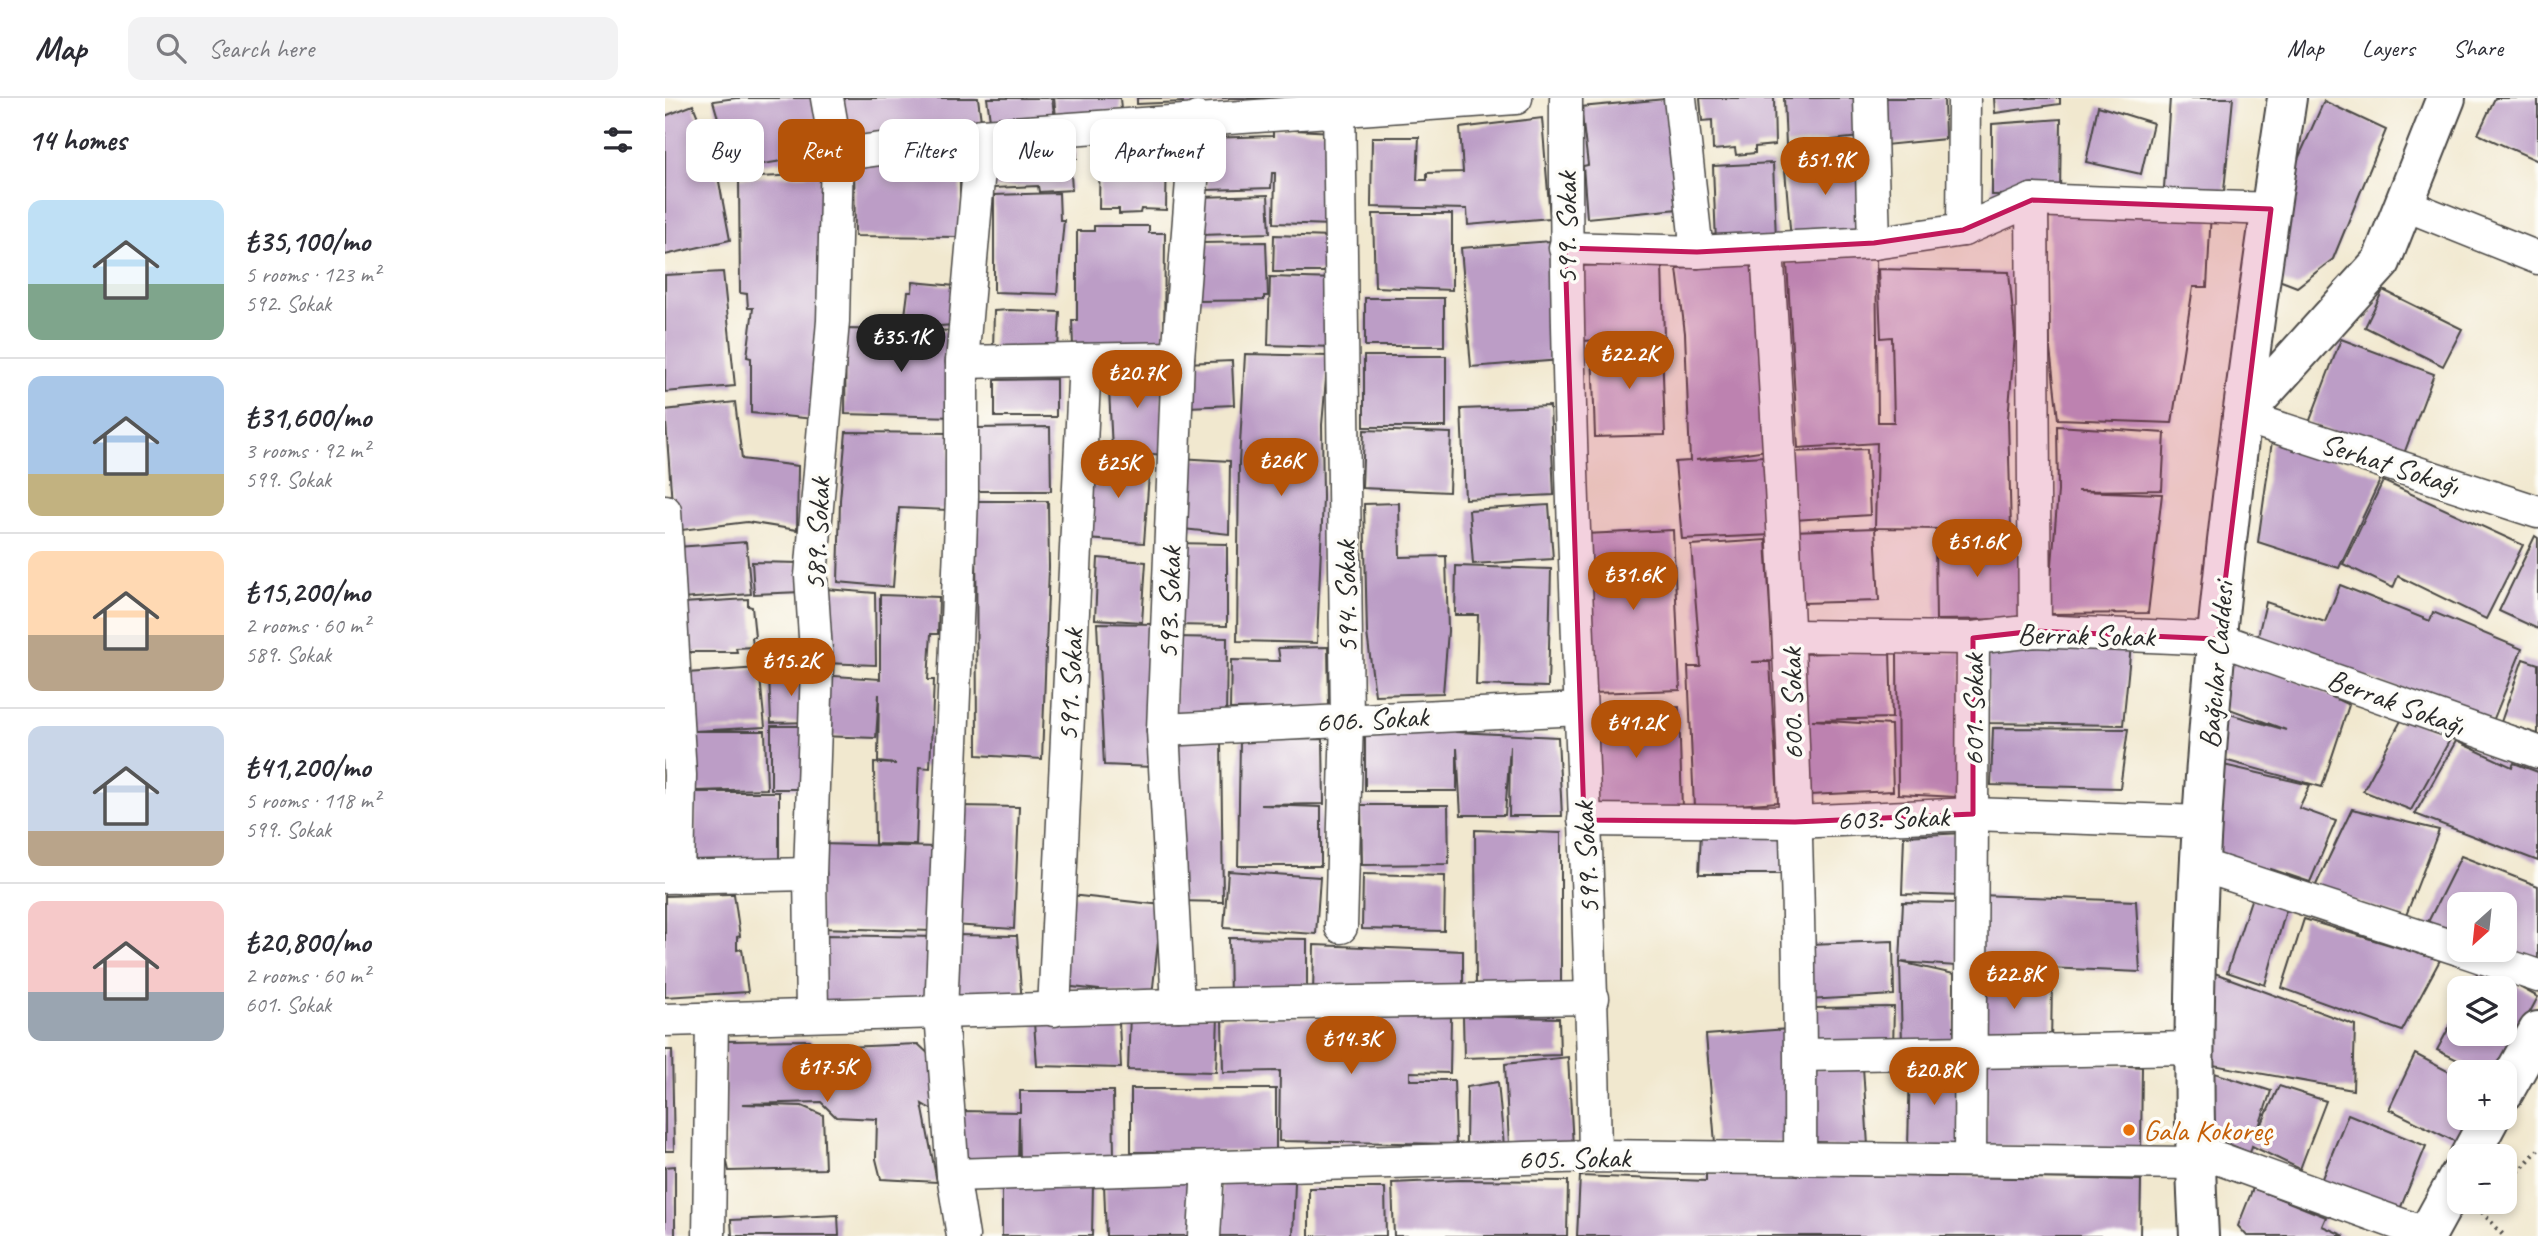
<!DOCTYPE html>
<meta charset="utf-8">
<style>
body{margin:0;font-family:Caveat,sans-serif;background:#f2f2f3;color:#2b2b33;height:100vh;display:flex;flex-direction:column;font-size:26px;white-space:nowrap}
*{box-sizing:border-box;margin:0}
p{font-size:23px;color:#7c7c81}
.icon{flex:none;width:38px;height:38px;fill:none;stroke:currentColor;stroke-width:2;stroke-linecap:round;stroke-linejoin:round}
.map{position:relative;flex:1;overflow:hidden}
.drawer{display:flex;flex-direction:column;background:#fff;width:665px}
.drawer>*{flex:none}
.hud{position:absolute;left:21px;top:21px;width:665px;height:63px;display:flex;gap:14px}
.needle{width:46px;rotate:207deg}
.fabs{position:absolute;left:1782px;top:794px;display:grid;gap:14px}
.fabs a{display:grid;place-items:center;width:70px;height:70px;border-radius:14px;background:#fff;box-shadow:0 4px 10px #0003;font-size:35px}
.price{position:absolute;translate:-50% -60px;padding:0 16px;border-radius:24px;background:#b45309;color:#fff;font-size:23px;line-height:46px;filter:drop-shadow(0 2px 4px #0008)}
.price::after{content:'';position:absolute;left:50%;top:42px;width:21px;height:16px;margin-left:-10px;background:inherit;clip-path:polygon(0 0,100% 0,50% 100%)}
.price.current{background:#222;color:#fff}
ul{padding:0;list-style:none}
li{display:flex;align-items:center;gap:21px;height:175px;padding:0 28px}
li+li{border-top:2px solid #e1e1e2}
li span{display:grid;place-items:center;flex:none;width:196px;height:140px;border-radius:14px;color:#555}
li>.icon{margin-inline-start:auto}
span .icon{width:84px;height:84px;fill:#fffc;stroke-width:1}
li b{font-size:30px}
h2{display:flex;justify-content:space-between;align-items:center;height:84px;padding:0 28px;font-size:30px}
.tag{padding:0 24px;border-radius:14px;background:#fff;box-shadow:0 4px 10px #0003;font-size:24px;line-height:63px}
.tag.current{background:#b45309;color:#fff}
header{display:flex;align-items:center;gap:42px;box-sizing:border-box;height:98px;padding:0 35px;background:#fff;border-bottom:2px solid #e1e1e2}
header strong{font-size:33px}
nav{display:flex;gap:38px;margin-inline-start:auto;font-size:24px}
.search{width:490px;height:63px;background:#f2f2f3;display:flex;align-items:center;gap:18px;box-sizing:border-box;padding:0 24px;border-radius:14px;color:#7c7c81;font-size:26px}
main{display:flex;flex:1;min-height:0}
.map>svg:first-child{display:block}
</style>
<header>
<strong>Map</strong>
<div class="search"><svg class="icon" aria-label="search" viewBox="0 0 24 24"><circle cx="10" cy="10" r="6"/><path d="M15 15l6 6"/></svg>Search here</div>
<nav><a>Map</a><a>Layers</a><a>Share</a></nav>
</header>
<main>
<section class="drawer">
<h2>14 homes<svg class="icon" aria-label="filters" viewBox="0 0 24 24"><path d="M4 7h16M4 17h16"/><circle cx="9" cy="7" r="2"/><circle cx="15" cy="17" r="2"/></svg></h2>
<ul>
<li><span style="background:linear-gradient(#bfe0f5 60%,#7fa58c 0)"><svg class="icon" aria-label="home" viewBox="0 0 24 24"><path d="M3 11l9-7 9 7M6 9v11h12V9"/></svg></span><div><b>₺35,100/mo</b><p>5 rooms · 123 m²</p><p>592. Sokak</p></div></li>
<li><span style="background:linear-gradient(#a9c7e8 70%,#c2b280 0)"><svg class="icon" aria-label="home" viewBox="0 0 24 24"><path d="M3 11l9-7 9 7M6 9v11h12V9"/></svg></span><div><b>₺31,600/mo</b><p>3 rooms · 92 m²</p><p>599. Sokak</p></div></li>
<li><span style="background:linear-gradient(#ffd9b3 60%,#b9a48a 0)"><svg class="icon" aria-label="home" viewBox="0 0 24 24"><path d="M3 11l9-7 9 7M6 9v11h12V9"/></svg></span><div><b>₺15,200/mo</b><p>2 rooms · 60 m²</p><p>589. Sokak</p></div></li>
<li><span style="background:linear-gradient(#c9d6e8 75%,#b9a48a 0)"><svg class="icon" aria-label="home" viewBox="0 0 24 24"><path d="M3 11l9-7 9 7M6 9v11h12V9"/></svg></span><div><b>₺41,200/mo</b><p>5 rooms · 118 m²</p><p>599. Sokak</p></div></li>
<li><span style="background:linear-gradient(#f6c9c9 65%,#9aa5b1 0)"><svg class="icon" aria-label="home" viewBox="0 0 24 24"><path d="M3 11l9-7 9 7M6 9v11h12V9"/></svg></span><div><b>₺20,800/mo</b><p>2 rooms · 60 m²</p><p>601. Sokak</p></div></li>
</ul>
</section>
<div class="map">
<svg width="1873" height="1138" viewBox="0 0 1873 1138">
<rect width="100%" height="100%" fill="#fdfcf7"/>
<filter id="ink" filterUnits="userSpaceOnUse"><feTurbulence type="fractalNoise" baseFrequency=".0143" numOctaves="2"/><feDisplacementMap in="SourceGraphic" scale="14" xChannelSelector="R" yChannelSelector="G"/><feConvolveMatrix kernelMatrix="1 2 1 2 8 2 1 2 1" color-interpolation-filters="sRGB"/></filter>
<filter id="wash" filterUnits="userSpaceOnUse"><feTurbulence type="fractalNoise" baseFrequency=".00686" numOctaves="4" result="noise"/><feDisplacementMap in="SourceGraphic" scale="28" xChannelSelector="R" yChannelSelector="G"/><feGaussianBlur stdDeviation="1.57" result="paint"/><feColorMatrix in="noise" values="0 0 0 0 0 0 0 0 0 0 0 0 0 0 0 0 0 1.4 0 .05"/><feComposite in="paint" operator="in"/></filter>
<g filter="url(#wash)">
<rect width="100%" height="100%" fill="#f1e8cf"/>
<g id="blocks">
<g fill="#bc9dc6">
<polygon points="71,0 149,0 160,56 68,71 48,3"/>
<polygon points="174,0 313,0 317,30 182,46"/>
<polygon points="322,0 387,0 390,23 326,29"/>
<polygon points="389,0 455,0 456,12 391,19"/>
<polygon points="472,0 611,0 611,2 518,9 518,4 472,6"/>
<polygon points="1035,0 1109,0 1110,47 1090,49 1090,55 1071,57 1070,50 1048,52 1047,22 1037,23"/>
<polygon points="1119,0 1192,0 1195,39 1121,47"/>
<polygon points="1217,0 1279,0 1280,41 1220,47"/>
<polygon points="1329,0 1395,0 1395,6 1330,15"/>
<polygon points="1505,0 1568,0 1558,103 1498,105"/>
<polygon points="1830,0 1873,0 1873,63 1813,36"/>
<polygon points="1000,1 1013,111 922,120 918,68 923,67 916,9"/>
<polygon points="1659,3 1721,32 1668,161 1632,189 1606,179 1617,97"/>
<polygon points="28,7 39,34 35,36 42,53 47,51 52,65 48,67 52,73 65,142 0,157 0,18"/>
<polygon points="1433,8 1488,25 1476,76 1421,64"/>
<polygon points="877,20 885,120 803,127 802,111 706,109 707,39 754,39 752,82 762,82 762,75 798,74 795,30"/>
<polygon points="1396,21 1395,96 1327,97 1327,26"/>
<polygon points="608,31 670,34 667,127 609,125 610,75 607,75 606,90 542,92 542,40 608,38"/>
<polygon points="409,37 412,60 405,60 407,92 374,94 373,88 329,90 325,48"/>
<polygon points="457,41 478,42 477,46 502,46 501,112 476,111 475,115 454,116 454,111 434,111 435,46 457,46"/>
<polygon points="1193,55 1200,139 1126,142 1119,60"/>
<polygon points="244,57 295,57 295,139 190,138 189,61"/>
<polygon points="1108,65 1111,141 1051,145 1048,68"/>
<polygon points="156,76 160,119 149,321 86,315 86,260 82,259 88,210 83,210 82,196 75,195 74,80"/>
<polygon points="394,95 395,122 399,122 392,196 329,194 329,97"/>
<polygon points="603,97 605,135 534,137 534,99"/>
<polygon points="1383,112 1546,113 1542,189 1528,189 1507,325 1393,321 1385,251"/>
<polygon points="708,116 787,116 787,192 710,189"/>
<polygon points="429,128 484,128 484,135 500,135 499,250 408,248 407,222 412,222 412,133 429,133"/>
<polygon points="609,137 666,139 667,174 608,174"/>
<polygon points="886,143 896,262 806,269 796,150"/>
<polygon points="601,144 603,198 599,198 599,202 533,203 535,145"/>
<polygon points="1211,154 1213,324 1229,324 1227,239 1216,240 1213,171 1344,174 1350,237 1343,321 1346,432 1210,430 1212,345 1133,350 1122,165"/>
<polygon points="997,165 999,240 914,243 912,168"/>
<polygon points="1093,165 1102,352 1031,362 1099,358 1107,437 1017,441 1010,364 1025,363 1020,235 1012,171"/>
<polygon points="58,174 70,288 0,294 0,177"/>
<polygon points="605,179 671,181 669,249 603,247"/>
<polygon points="248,184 290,188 287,227 263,229 239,225 243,194 247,194"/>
<polygon points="1718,192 1797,231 1778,268 1700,229"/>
<rect x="700" y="200" width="79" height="48"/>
<polygon points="345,212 395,214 393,251 328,251 329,213"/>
<polygon points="181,231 226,232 226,237 259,239 259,232 292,233 290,319 180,316"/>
<polygon points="1676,241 1769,276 1737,361 1644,325"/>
<polygon points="997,247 1000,337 930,339 927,249"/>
<polygon points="580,256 663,258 657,327 658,400 652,545 572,543 574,365"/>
<rect x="699" y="258" width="82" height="71"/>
<polygon points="567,263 569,307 522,309 520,265"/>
<polygon points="443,271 497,271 498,357 447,352"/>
<polygon points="391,281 391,319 330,319 330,282"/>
<polygon points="70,304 77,361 133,368 132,432 82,424 9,433 0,312"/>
<polygon points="885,308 889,397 800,401 796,311"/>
<polygon points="1392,328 1500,335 1497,392 1412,393 1497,396 1483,515 1383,516 1393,393"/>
<polygon points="385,329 386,393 313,393 312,330"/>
<polygon points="699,332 786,335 784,394 697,390"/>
<polygon points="181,334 286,335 284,412 234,410 228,489 173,484 175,402"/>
<polygon points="1607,343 1717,378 1674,470 1593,444"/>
<polygon points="1202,351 1205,417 1129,422 1124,354"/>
<polygon points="427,359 485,363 479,445 421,441"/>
<polygon points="514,360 565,363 564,436 509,430"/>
<polygon points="1718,383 1858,447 1821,521 1733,478 1728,490 1678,466"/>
<polygon points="311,403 383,403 384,469 377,661 312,657"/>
<polygon points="734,405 735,459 781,458 783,533 778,595 710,597 702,535 699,406"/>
<polygon points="884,407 888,461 808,466 804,412"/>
<polygon points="1210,430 1214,503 1135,505 1127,433"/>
<polygon points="1008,432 1015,592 927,595 920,436"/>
<polygon points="1870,438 1873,440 1873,531 1834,513"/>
<polygon points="1270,439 1353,441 1356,521 1271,522"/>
<polygon points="1101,442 1108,563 1086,564 1105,564 1113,704 1029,710 1023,569 1036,569 1026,447"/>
<polygon points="81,444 86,496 16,501 12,449"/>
<polygon points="508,445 562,446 562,528 509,527"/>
<polygon points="433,460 481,464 477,524 430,521"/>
<polygon points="87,464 135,465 136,494 89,496"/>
<polygon points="791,468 886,471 883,589 811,587 813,517 790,517"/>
<polygon points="1675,487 1765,523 1768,514 1857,551 1828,623 1592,542 1601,504 1660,524"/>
<polygon points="161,491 210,495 211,567 159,565"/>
<polygon points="215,497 274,499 273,536 266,536 263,582 269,582 265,670 254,669 251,747 210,746 209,665 231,666 213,664 214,596 211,640 155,638 154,577 215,581"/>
<polygon points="83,501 83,508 87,509 90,539 87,539 88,549 71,550 72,554 23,554 18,505"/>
<polygon points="432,525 488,526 487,669 439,667"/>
<polygon points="511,539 562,540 561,624 510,623"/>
<polygon points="1466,547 1458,627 1323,625 1322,549"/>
<polygon points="663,549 664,609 565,611 566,562 615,563 613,550"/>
<polygon points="1569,552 1684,607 1657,689 1552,660 1554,613 1621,632 1554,607"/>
<polygon points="1225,553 1227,620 1147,622 1226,627 1228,693 1144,697 1136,556"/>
<polygon points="1232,555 1296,555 1292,699 1233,696"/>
<polygon points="1858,561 1873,566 1873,636 1836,624"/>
<polygon points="94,570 100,629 29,633 100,633 102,691 29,693 22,575"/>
<polygon points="146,576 147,624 106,625 104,577"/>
<polygon points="1014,609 1017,712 932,717 922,613"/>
<polygon points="1738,619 1787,638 1746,712 1698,693"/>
<rect x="106" y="628" width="38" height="63"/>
<polygon points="700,630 791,630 791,634 893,639 897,718 844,718 845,648 840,717 796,717 792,650 792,693 700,693"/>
<polygon points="1328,630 1463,631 1455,690 1326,687"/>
<polygon points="508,640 556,640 558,804 512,803"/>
<polygon points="658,641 659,706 596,707 656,709 656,768 573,768 575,642"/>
<polygon points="1791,643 1847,669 1849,665 1873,674 1873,763 1750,716"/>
<polygon points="1550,665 1645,687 1634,710 1671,723 1645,784 1606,771 1603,778 1542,759"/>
<rect x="30" y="694" width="84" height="77"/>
<polygon points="696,707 783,707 784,766 697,767"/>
<polygon points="295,708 354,709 349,831 288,827"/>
<polygon points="1687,711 1774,732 1740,820 1650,789"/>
<polygon points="1123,730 1123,776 1034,776 1036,735"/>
<polygon points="810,732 896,735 896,892 811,892"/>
<polygon points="1299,735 1297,798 1237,796 1239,738"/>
<polygon points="155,746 271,749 269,833 152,830"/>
<polygon points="1796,758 1873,788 1873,859 1869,866 1839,852 1839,807 1794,807 1794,840 1761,828"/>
<polygon points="563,773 655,779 651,836 559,830"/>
<polygon points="698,776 780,778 779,833 697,831"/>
<polygon points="64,796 69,796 75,838 72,839 72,852 77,851 83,894 0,899 0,798"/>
<polygon points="405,797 497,807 487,898 399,888"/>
<polygon points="1315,797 1471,803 1475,874 1312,867"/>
<polygon points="1587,799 1621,812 1600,887 1562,874"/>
<polygon points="1238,804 1296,805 1291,868 1235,864 1289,876 1289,943 1237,946 1235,864"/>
<polygon points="1639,821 1775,862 1737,933 1617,890"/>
<polygon points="159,837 273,839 272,905 158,904"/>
<polygon points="289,837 352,838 357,906 288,902"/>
<polygon points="564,840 642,841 642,902 565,902"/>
<polygon points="1228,843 1229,897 1142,902 1143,846"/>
<polygon points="649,847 798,853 798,903 648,898"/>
<polygon points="1816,868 1873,899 1832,975 1819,975 1772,952 1794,911 1794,936 1839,936 1839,891 1804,891"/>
<polygon points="1536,870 1690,927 1688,992 1531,964"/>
<polygon points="1311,875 1387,878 1386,952 1311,946"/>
<polygon points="1229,909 1228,950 1145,952 1142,910"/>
<polygon points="465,915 553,918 551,974 463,972"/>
<polygon points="798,918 894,920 895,957 799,960"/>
<polygon points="786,919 785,975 745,974 745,982 789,982 791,1046 614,1043 615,973 558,974 557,920"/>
<polygon points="369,924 454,924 456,970 372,968"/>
<polygon points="1124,931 1124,1044 1050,1045 1041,937"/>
<polygon points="144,942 154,950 253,946 269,961 273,1015 257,1006 272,1084 216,1081 211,1061 212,1021 171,1019 156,1004 77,1006 137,1008 158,1017 160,1071 64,1073 61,1060 60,943"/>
<polygon points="0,952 7,952 9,1053 0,1053"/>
<polygon points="1750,956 1794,979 1794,1020 1810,1020 1797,1047 1724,1011"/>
<polygon points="1321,957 1477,969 1476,1053 1321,1047"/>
<polygon points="903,959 908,1049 844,1047 840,966"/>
<polygon points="1245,966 1292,966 1295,1051 1243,1050"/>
<polygon points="1198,969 1203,1048 1145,1050 1146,971"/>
<polygon points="1543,973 1606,993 1589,1043 1614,988 1661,1003 1635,1071 1587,1048 1585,1055 1529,1031"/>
<polygon points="833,984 839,1048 801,1047 802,989"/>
<polygon points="466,991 611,991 611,1053 466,1054"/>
<polygon points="355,993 448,993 449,1062 355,1061 354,1019 353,1064 295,1062 296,1013 355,1014"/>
<polygon points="1683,1016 1761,1048 1731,1121 1653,1090"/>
<polygon points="10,1068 10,1138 0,1138 0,1069"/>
<polygon points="1041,1075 1476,1082 1475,1138 912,1138 915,1078 1041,1083"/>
<polygon points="532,1081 535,1138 441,1138 439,1086"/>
<polygon points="556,1081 630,1084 628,1138 555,1138"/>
<polygon points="795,1082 903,1083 902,1138 729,1138 727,1085"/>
<polygon points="337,1085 428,1086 427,1138 337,1138"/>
<polygon points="644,1090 720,1090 721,1138 644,1138"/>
<polygon points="1588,1090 1661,1119 1657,1128 1680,1138 1582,1138 1573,1128"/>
<polygon points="173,1117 174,1138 67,1138 66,1122"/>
</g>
</g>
</g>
<g filter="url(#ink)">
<use href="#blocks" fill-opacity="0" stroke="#494744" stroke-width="2"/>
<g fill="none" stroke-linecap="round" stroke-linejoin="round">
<defs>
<g id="street">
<polyline points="674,0 682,622 676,829"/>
<path d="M901 0C899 353 924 705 930 1058"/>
<polyline points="1015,0 1032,154"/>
<polyline points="1205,0 1209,145"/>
<polyline points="172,57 317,37 851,0"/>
<polyline points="1367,102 1370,533"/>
<polyline points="1741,107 1873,160"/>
<polyline points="1298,132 1299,0"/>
<polyline points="900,150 1032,154 1209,145 1298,132 1367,102 1606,111"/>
<path d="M1102 151C1121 454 1137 757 1135 1061"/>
<polyline points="297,264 513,260"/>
<polyline points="1577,318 1873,414"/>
<polyline points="0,413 15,677 13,779"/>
<polyline points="1126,538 1308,540 1370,533 1553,541 1873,654"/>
<polyline points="498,632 915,611"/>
<polyline points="919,722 1130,724 1308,716 1537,724"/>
<polyline points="1535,767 1794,851"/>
<polyline points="0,779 145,776"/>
<polyline points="1796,852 1873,878"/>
<polyline points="513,907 498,632 513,260 532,20"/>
<polyline points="389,912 420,262"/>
<polyline points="147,916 145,776 152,569 146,478 168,223 172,57 162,0"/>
<polyline points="0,922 513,907 928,900"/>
<polyline points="1136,957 1528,950"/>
<polyline points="1530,1052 1762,1136"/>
<polyline points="1305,1061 1308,540"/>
<polyline points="288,1077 930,1058 1530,1065"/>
<polyline points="44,1138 47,920"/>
<polyline points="298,1138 288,1077 276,915 297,399 297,264 317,37"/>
<polyline points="539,1138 543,1070"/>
</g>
<g id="secondary">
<polyline points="1577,318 1716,164 1781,0"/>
<polyline points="1839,994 1873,933"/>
<polyline points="1804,1059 1825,1020"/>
<path d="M1534 1138C1513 758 1566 376 1622 0"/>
<polyline points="1761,1138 1794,1078"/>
</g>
</defs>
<use href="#street" stroke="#494744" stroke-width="35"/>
<use href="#secondary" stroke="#494744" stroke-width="42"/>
<g stroke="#494744" stroke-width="4.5" stroke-dasharray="2 5" stroke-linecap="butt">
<polyline points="1839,1089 1873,1052"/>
<polyline points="1817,1114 1839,1138"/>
</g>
<use href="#street" stroke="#fff" stroke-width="32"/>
<use href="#secondary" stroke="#fff" stroke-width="38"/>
</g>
</g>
<path fill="#c2185b" fill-opacity="0.2" stroke="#c2185b" stroke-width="5" stroke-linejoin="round" d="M1367 102 1606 111 1553 541 1370 533 1308 540V716L1130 724 919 722 900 150 1032 154 1209 145 1298 132Z"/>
<circle fill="#e8710a" stroke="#fdfcf7" stroke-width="2.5" cx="1464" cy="1032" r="7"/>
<g text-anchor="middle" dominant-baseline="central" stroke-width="7" stroke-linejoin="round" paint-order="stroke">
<g font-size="30" fill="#2b2b2b" stroke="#fdfcf7">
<text transform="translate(901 130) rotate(-90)">599. Sokak</text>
<text transform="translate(1725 366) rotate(18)">Serhat Sokağı</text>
<text transform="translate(152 436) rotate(-87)">589. Sokak</text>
<text transform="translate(681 499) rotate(-91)">594. Sokak</text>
<text transform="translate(504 505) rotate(-88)">593. Sokak</text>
<text transform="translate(1421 537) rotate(1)">Berrak Sokak</text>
<text transform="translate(1551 567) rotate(-85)">Bağcılar Caddesi</text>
<text transform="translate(405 587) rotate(-87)">591. Sokak</text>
<text transform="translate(1731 604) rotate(20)">Berrak Sokağı</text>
<text transform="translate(1127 606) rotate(-91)">600. Sokak</text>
<text transform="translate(1308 612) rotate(-90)">601. Sokak</text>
<text transform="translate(707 621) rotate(-3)">606. Sokak</text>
<text transform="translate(1228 720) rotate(-2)">603. Sokak</text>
<text transform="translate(921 760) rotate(-93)">599. Sokak</text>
<text transform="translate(909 1060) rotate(-1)">605. Sokak</text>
</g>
<g font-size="30" fill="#c56008" stroke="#fdfcf7" text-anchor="start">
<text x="1478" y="1032">Gala Kokoreç</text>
</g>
</g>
</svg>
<div class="fabs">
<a><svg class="needle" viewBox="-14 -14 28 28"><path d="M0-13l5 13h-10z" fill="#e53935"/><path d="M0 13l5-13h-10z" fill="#7c7c81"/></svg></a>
<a><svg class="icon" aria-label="layers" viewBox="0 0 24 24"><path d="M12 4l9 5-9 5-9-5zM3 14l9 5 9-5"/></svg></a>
<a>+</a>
<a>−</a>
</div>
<b class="price" style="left:1160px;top:99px">₺51.9K</b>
<b class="price current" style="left:236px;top:276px">₺35.1K</b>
<b class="price" style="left:964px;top:293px">₺22.2K</b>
<b class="price" style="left:472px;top:312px">₺20.7K</b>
<b class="price" style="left:616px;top:400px">₺26K</b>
<b class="price" style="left:453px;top:402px">₺25K</b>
<b class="price" style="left:1312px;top:481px">₺51.6K</b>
<b class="price" style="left:968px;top:514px">₺31.6K</b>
<b class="price" style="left:126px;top:600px">₺15.2K</b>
<b class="price" style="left:971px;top:662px">₺41.2K</b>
<b class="price" style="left:1349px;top:913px">₺22.8K</b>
<b class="price" style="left:686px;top:978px">₺14.3K</b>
<b class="price" style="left:162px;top:1006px">₺17.5K</b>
<b class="price" style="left:1269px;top:1009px">₺20.8K</b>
<div class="hud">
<a class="tag">Buy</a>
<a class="tag current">Rent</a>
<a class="tag">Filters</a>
<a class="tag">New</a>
<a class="tag">Apartment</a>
</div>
</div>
</main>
